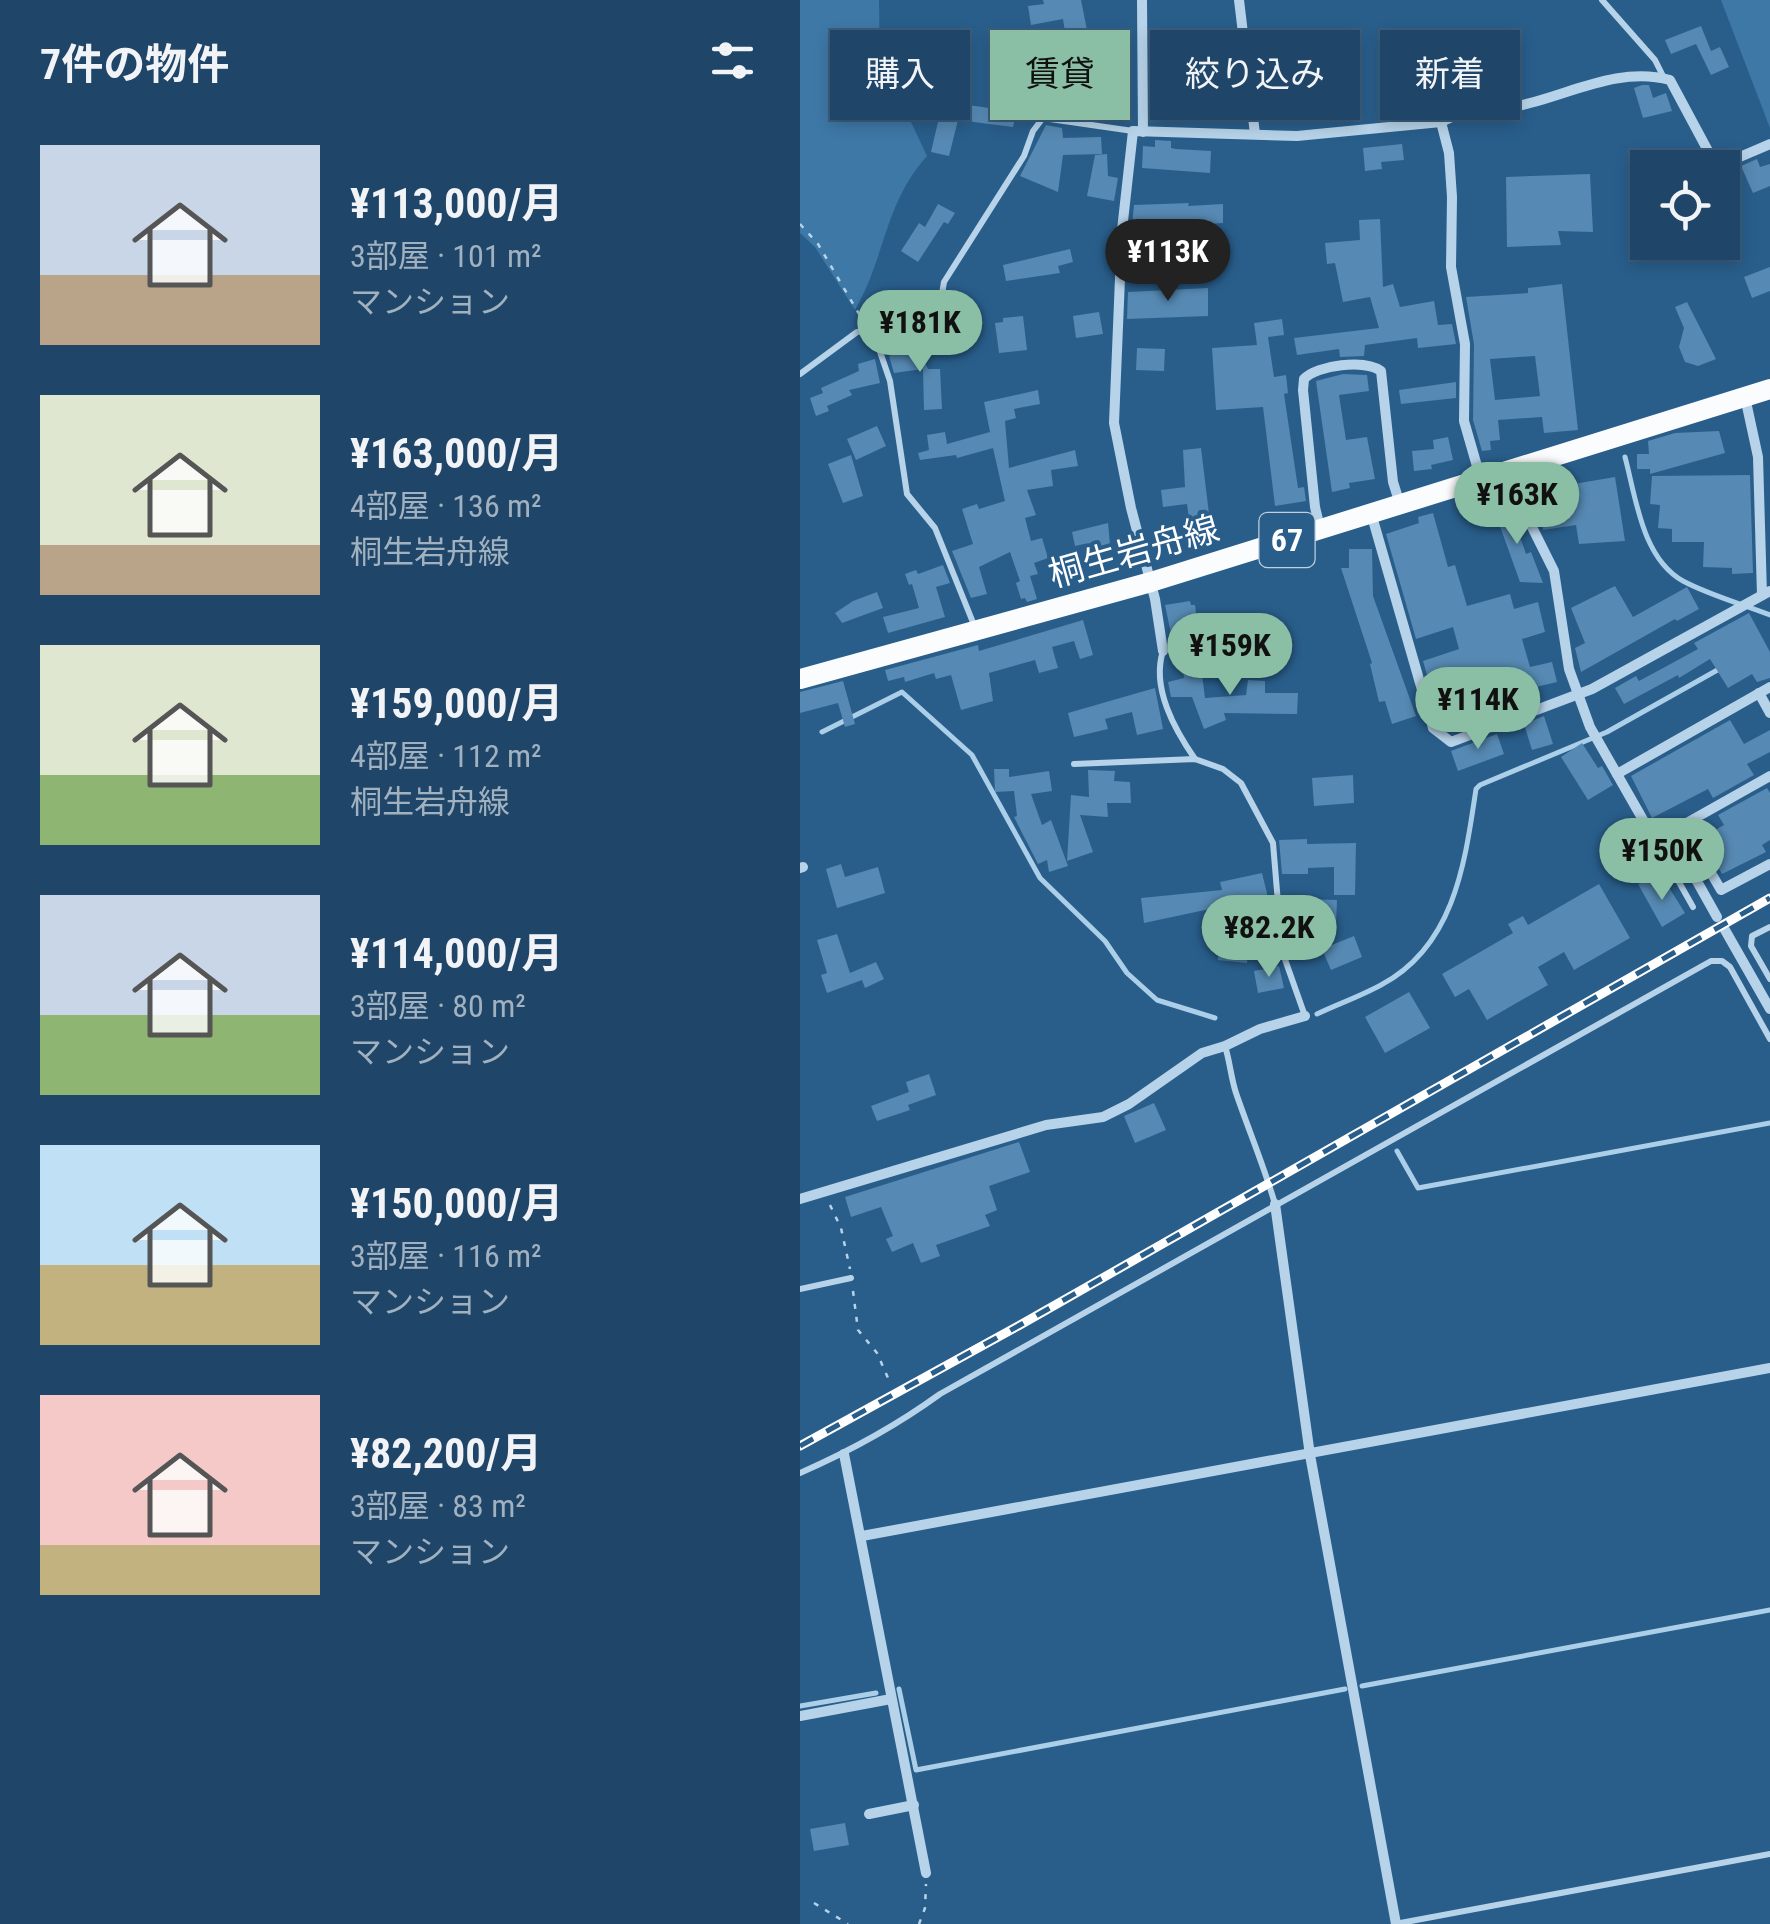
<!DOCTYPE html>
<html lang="ja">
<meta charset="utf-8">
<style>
body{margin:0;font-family:"Roboto Condensed","Noto Sans JP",sans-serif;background:#274d6e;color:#f1f3f6;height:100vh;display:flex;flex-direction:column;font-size:38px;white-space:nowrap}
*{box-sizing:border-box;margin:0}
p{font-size:32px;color:#a1b1c0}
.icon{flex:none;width:55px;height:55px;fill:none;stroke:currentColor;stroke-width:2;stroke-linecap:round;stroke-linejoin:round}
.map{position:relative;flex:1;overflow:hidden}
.panel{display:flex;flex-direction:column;background:#1f4668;width:800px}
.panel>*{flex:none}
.top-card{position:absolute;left:30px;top:30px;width:790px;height:90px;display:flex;gap:20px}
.fabs{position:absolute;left:830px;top:150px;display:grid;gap:20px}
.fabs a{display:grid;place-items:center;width:110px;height:110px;border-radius:0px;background:#1f4668;box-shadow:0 5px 15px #0003,0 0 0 2px #3c5e7c;font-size:50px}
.price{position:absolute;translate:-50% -85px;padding:0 22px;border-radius:35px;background:#8abfa5;color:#111;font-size:32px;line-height:65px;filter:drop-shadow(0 2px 5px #0008)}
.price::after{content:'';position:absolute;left:50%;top:60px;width:30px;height:22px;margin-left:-15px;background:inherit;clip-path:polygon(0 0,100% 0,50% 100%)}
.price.active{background:#222;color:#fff}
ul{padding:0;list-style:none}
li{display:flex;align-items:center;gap:30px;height:250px;padding:0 40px}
li span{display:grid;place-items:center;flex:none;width:280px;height:200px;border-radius:0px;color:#555}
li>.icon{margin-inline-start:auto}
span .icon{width:120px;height:120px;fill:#fffc;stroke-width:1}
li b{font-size:42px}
h2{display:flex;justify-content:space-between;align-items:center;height:120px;padding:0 40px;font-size:42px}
.tag{padding:0 35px;border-radius:0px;background:#1f4668;box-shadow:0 5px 15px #0003,0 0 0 2px #3c5e7c;font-size:35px;line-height:90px}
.tag.active{background:#8abfa5;color:#111}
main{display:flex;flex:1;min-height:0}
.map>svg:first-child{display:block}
</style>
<main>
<section class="panel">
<h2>7件の物件<svg class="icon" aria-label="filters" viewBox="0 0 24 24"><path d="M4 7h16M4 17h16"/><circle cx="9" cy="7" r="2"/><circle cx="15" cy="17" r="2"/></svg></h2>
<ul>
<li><span style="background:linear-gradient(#c9d6e8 65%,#b9a48a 0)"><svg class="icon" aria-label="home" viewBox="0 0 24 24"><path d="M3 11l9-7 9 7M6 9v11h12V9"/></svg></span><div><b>¥113,000/月</b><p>3部屋 · 101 m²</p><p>マンション</p></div></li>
<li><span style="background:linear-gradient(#dfe7d0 75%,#b9a48a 0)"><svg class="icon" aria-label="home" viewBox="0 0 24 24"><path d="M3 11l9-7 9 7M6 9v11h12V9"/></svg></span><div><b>¥163,000/月</b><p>4部屋 · 136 m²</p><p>桐生岩舟線</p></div></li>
<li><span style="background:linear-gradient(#dfe7d0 65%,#8fb573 0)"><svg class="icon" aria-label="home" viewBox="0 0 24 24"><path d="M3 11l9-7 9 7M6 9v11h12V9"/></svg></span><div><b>¥159,000/月</b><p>4部屋 · 112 m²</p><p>桐生岩舟線</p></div></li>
<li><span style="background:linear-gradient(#c9d6e8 60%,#8fb573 0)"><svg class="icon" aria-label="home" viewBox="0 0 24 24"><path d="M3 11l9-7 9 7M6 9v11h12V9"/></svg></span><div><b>¥114,000/月</b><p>3部屋 · 80 m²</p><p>マンション</p></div></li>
<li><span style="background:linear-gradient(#bfe0f5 60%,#c2b280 0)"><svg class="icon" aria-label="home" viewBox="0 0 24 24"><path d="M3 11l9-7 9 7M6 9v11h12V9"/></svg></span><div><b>¥150,000/月</b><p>3部屋 · 116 m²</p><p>マンション</p></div></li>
<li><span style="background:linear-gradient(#f6c9c9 75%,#c2b280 0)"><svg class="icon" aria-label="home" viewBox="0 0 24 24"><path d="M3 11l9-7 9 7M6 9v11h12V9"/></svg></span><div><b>¥82,200/月</b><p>3部屋 · 83 m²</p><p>マンション</p></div></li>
</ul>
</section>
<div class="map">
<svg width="970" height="1924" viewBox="0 0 970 1924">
<rect width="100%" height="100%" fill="#295e8b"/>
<g fill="#3e78a7">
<path d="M0 0H79L80 71 70 116 111 122 127 156C84 204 86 256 55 310L15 247 0 233Z"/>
<polygon points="921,0 970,0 970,128"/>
</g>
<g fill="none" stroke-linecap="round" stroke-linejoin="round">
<g stroke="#accfe9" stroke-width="5">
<path d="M825 457C836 498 842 558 883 581 909 595 942 604 970 615"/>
<polyline points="22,732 102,692 172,755 240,878 305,941 327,973 357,1000 415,1018"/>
<path d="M517 1014C538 1004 561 996 581 985 655 946 665 862 676 789L680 785 807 732 921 668"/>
<polyline points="597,1151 618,1188 970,1123"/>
<polyline points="562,1686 970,1610"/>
<polyline points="99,1689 116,1770 545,1689"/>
<polyline points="0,1706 76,1693"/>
</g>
</g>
<g fill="#5689b3" fill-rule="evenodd">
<polygon points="243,0 281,0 293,60 282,62 281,57 235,64 233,50 267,45 263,19 231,25 228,6 244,4"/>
<polygon points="901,26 911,51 920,47 929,67 911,75 896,44 871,54 865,40"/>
<polygon points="842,85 849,85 853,98 866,93 872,111 843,118 834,88"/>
<polygon points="491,86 491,105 461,106 458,87"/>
<polygon points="128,99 216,112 213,127 158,120 149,156 131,152 138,122 126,121"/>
<polygon points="246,125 262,128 263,138 301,137 302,154 263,155 258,192 220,176"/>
<polygon points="355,140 371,141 371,148 376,149 411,151 410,173 342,168 343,146 355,147"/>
<polygon points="602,144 604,160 581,162 582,169 565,171 563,148"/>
<polygon points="307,154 308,176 318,178 314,201 287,196 295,155"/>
<polygon points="957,159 960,167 970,164 970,186 953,193 941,166"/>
<polygon points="790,174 793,232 758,231 761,245 707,247 706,177"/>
<polygon points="389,203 388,206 423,204 423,223 363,227 364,234 331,235 334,205"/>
<polygon points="138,204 155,213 148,224 144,222 118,262 101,251 119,223 125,227"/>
<polygon points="580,219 583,287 593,284 600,307 634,301 638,325 652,324 656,344 618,348 617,338 565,345 564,356 540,357 539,349 497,355 494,338 579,328 570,297 543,302 535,263 527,264 525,243 560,240 559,220"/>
<polygon points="270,249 273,262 258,266 260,273 206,281 203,265"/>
<polygon points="970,267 970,291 952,298 944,277"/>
<path d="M762 284 778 430 744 433 742 417 698 420 700 440 690 441 691 450 682 451 673 420 674 344 666 297 728 293V288ZM735 356 740 396 695 400 690 359Z"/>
<polygon points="408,288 408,316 327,319 328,292"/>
<polygon points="887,302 916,359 898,366 885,362 879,347 884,328 875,307"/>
<polygon points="299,312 303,334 276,338 273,316"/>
<polygon points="223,316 227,350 199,353 195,323 203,322 203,318"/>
<polygon points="482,319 484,335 468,337 474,377 486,375 488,393 484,394 498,488 504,487 506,501 475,506 463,407 416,410 412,348 457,345 454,323"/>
<polygon points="118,347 128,369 140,369 142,409 124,410 123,369 94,373 89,356 95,354 94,350"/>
<polygon points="337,348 365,349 364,371 336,370"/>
<polygon points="75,359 80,383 49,390 52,395 27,406 29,411 16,416 10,398 23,393 21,388 59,371 58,364"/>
<polygon points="543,374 567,375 569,391 539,395 546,440 567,437 575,479 549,483 550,488 532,492 516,381"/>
<polygon points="656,382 656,398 601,404 599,390"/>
<polygon points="238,390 240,404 214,409 216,418 205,421 209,468 275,450 278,466 251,470 253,486 227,490 236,515 225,518 231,541 242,538 248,558 234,563 238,574 230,576 237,599 227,602 225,598 221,599 216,583 220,581 210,552 179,567 187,594 171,598 152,551 173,544 162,509 177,504 179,509 205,501 193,448 157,458 156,455 120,460 118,453 129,450 127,435 145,432 147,444 190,432 184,402"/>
<polygon points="77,426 86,446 56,460 47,439"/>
<polygon points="919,431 925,453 850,474 850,469 837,469 837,454 849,454 848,441 875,433"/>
<polygon points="648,437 653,460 631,465 632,469 614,471 612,451 634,449 633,440"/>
<polygon points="401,448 411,530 391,533 387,504 363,507 361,490 385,487 383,450"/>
<polygon points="51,455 63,496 43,503 28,464"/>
<polygon points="950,475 953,573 932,574 932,568 903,567 904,542 872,542 872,529 858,528 860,505 850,504 852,476"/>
<polygon points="815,477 825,541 779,544 776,525 743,530 738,490"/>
<polygon points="692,504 710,508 726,554 731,552 743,583 720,582"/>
<polygon points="633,513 648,567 655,565 667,606 710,594 714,609 738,602 745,632 722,639 730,667 752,662 757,682 698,696 699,700 662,711 667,727 652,732 641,723 623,661 659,649 653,627 616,639 586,534 619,523 618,517"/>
<polygon points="308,523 310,544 286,550 284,544 275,546 272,532"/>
<polygon points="549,549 572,549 573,596 616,716 592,724 585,701 579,702 570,664 572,663 541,568 549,568"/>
<polygon points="143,565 150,583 136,587 145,617 88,633 83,617 119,608 112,584 109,585 105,574 116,570 118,574"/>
<polygon points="815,586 833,617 887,587 899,609 877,621 875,619 781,672 775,648 785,643 771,608"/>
<polygon points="77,592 83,608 42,623 35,613 53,601"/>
<polygon points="390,601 391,605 395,605 400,646 381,648 380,642 373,643 365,605"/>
<polygon points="949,613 970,652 970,678 957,682 952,674 928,688 910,659 879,678 878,675 824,704 815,688 836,676 839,681 865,667 898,649 894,643"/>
<polygon points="283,620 293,655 280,659 274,641 252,647 258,668 239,673 235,660 189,673 193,701 161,710 151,675 136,679 134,673 105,682 104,677 88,681 85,670 178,645 179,651"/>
<polygon points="382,661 401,666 405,698 446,695 448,680 465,681 465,693 498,693 497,714 424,713 426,720 404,729 392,697 371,697 368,682 384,678"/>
<polygon points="43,681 55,724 45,727 38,703 0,713 0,692"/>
<polygon points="355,688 363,729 337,735 332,712 305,719 308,729 274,737 268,713"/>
<polygon points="744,716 753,744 732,750 724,724"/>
<polygon points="930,720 944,744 970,730 970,752 947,764 954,775 913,798 908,789 852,818 831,776"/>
<polygon points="697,734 704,754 658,771 651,751"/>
<polygon points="782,743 798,768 802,766 813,785 788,800 761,757"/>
<polygon points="194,769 209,769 209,777 249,771 252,791 231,794 242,825 251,820 268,866 249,872 247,860 238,864 214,817 217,816 214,791 195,792"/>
<polygon points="288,770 315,771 314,781 330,782 331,803 307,803 308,817 280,815 293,852 267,861 271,795 289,797"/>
<polygon points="553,775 554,803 514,806 512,778"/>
<polygon points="967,788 970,793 970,840 962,845 966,852 922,874 901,838 924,825 918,815"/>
<polygon points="507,839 507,844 556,843 555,895 534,895 534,867 508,868 508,874 482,874 479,840"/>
<polygon points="41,864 45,877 78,867 85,893 37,908 26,869"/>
<polygon points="462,873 471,910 471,926 452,925 452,900 344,923 341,898 422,890 420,882"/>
<polygon points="851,879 857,893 868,886 885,913 862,927 838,884"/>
<polygon points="799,884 830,938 774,970 764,952 738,967 748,985 687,1020 669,989 655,997 642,974 713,933 708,924 723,916 728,925"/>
<polygon points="502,899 537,900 536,925 501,924"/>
<polygon points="421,927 450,929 447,963 418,960"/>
<polygon points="37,934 50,973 76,962 84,979 65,988 62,980 27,993 21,975 27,973 17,940"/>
<polygon points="554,936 562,957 531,970 522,949"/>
<polygon points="479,966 484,988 458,993 454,971"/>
<polygon points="609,992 630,1028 585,1053 565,1017"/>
<polygon points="129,1074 136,1095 108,1105 110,1110 77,1121 71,1106 109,1092 106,1082"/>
<polygon points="354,1103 366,1130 335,1143 324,1116"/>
<polygon points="219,1142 230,1172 189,1186 197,1210 185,1215 190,1226 136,1245 140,1256 121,1263 113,1243 92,1252 86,1239 93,1236 81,1207 51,1217 45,1197"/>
<polygon points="45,1823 49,1845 14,1851 10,1829"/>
</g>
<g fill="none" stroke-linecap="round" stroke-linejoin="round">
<g stroke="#b7d3e9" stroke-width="2.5" stroke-dasharray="5 8" stroke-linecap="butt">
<polyline points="0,224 18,244 62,319"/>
<polyline points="30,1205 41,1228 50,1269"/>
<polyline points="53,1291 58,1330 77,1353 88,1378"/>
<polyline points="14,1903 48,1924"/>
<polyline points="119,1924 125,1908 126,1884"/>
</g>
<g stroke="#b7d3e9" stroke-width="6">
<polyline points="802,0 855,60 864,78"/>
<polyline points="79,342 133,328 138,318 144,282 224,156 233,131 243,118 333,131"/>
<polyline points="0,374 57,332 65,331 75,337 90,381 107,494 135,528 174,625"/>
<path d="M363 651C351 688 375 730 395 759"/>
<polyline points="274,764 395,759 423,769 441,783 473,843 482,951 505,1016"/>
<polyline points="860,835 858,845 893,907"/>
<polyline points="970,927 952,936 951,946 970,979"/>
<path d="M425 1046C430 1062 431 1078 436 1093 449 1131 464 1166 475 1204"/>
<polyline points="0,1289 51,1278"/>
<path d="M0 1473C50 1451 96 1426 140 1394L911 961H922L930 967 970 1039"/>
<polyline points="595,1924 970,1854"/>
</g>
<g stroke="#b7d3e9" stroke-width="10">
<polyline points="342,0 343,132"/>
<polyline points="439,0 455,134"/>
<polyline points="641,122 649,153 652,197 651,267 665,344 664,421 681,480"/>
<polyline points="945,397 958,457 962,595"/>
<polyline points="711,470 728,519 754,571 769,669 790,727 846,825 870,839 880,851 917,917"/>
<polyline points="571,513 633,728 651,742 792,689 970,591"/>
<path d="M520 528 515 507 503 390 504 379C517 365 565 359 581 371L593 482 600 504"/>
<path d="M363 651 355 599 331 508 314 423 322 230 333 131 497 136 641 122 652 117C678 112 705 110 730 103 776 91 822 67 870 80L914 162 921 165 970 144"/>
<polyline points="959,693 970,713"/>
<polyline points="817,774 970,687"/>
<polyline points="883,825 921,890 970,864"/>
<polyline points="870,839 883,825 970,776"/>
<polyline points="0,868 3,867"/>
<polyline points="925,930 970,1009"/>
<polyline points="0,1199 246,1125 303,1117 329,1104 402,1053 425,1046 460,1029 505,1016"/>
<polyline points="475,1204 510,1455 596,1924"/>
<polyline points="44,1454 126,1873"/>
<polyline points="62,1536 970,1368"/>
<polyline points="0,1716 91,1699"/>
<polyline points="69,1814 114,1805"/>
</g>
<polyline stroke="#fafcfe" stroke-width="20" points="0,679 351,582 970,389"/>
<defs>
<polyline id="rail" points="0,1446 220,1325 970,898"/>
</defs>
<use href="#rail" stroke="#fff" stroke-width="9"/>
<use href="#rail" stroke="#295e8b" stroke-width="5" stroke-dasharray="15" stroke-linecap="butt"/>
</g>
<g text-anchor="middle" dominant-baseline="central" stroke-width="8" stroke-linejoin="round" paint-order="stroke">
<rect fill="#295e8b" stroke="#bfcfdc" stroke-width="2.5" x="459.5" y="513" width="55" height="54" rx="8"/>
<g font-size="32" font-weight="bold" fill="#fff">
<text x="487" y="540">67</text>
</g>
<g font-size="35" fill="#fff" stroke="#295e8b">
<text transform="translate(334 552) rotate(-16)">桐生岩舟線</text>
</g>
</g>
</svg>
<div class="fabs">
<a><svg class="icon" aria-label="locate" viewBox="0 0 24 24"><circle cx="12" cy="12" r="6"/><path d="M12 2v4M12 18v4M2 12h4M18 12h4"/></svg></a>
</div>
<b class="price active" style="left:368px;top:304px">¥113K</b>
<b class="price" style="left:120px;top:375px">¥181K</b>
<b class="price" style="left:717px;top:547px">¥163K</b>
<b class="price" style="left:430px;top:698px">¥159K</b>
<b class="price" style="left:678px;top:752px">¥114K</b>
<b class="price" style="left:862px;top:903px">¥150K</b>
<b class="price" style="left:469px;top:980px">¥82.2K</b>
<div class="top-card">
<a class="tag">購入</a>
<a class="tag active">賃貸</a>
<a class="tag">絞り込み</a>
<a class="tag">新着</a>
</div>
</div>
</main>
